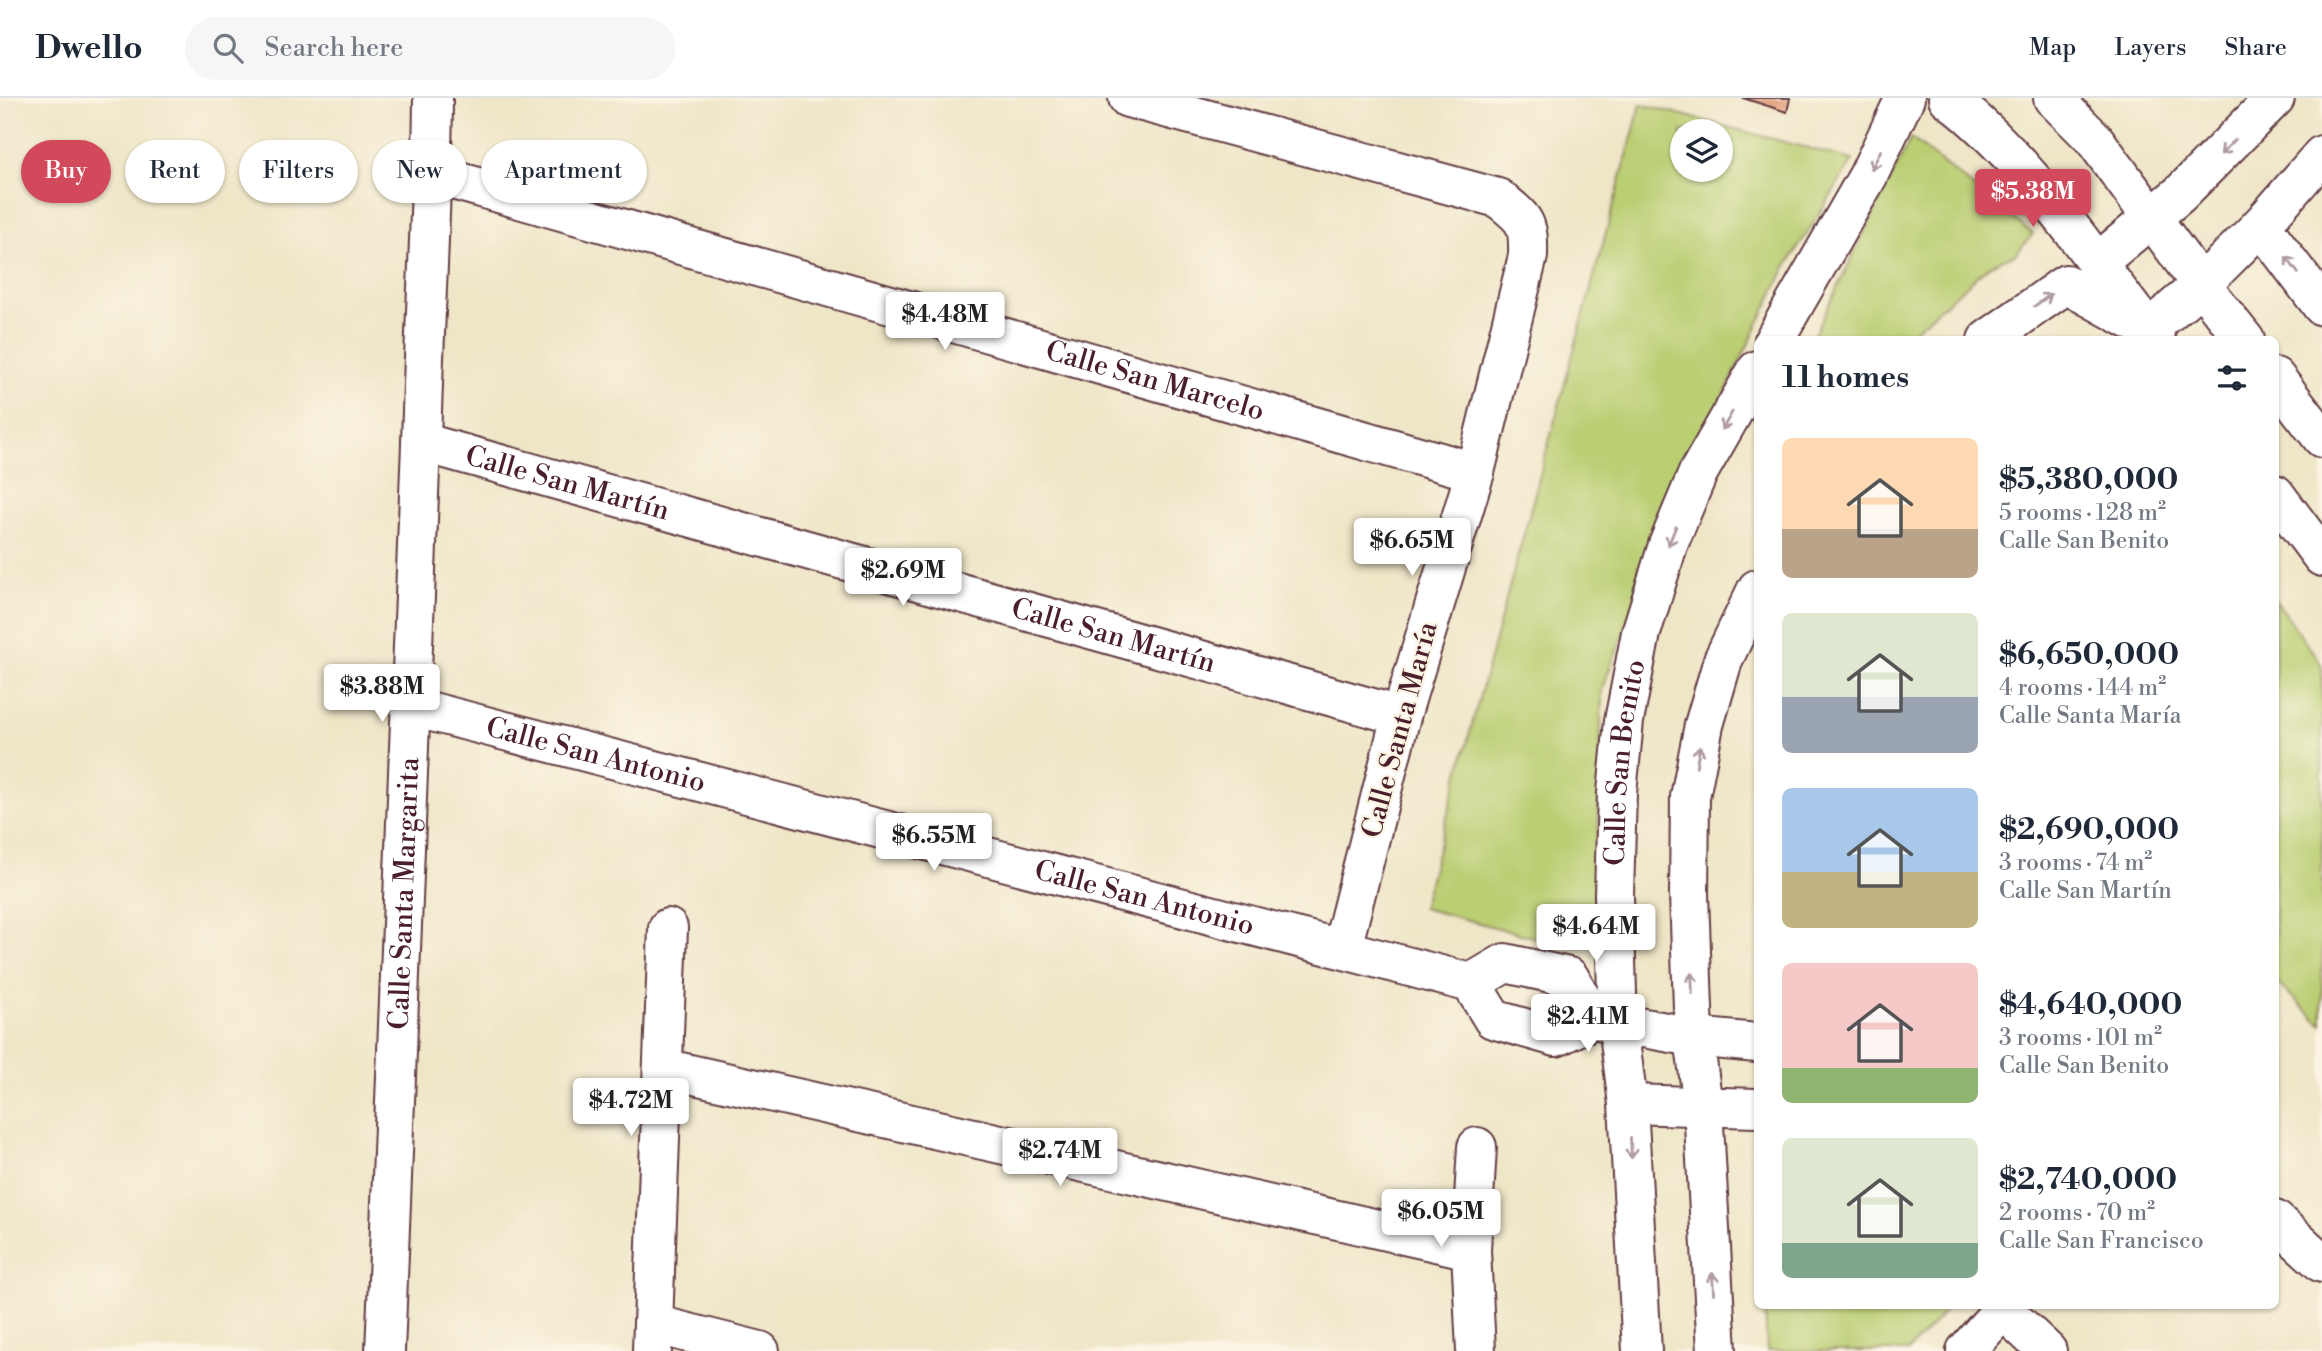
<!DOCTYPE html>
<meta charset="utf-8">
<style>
body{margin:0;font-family:"Libre Bodoni",serif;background:#f6f6f7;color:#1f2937;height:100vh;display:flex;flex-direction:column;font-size:26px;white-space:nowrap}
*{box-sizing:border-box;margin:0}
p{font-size:23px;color:#747a83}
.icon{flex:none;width:38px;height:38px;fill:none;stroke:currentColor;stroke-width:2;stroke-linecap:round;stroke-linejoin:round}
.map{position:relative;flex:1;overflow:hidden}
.panel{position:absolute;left:1754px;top:238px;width:525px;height:973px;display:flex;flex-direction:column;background:#fff;border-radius:10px;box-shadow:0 2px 5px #0004}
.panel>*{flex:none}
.guide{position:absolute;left:21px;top:42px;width:665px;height:63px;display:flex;gap:14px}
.fabs{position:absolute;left:1670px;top:21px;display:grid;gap:14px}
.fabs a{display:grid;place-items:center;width:63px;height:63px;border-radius:50%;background:#fff;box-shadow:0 2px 5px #0004;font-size:35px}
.price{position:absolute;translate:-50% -60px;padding:0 16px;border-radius:7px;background:#fff;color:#222;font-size:23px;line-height:46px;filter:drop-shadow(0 2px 4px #0008)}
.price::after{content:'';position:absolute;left:50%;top:42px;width:21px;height:16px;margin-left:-10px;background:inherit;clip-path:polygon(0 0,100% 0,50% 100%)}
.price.current{background:#d1495b;color:#fff}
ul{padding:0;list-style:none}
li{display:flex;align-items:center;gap:21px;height:175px;padding:0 28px}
li span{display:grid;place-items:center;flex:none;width:196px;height:140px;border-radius:10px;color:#555}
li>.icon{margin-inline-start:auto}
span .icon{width:84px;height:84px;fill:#fffc;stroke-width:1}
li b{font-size:30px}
h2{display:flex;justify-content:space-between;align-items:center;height:84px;padding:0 28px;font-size:30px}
.pill{padding:0 24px;border-radius:32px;background:#fff;box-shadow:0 2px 5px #0004;font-size:24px;line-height:63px}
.pill.current{background:#d1495b;color:#fff}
header{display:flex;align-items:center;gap:42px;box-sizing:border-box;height:98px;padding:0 35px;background:#fff;border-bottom:2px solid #e0e1e3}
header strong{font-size:33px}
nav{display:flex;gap:38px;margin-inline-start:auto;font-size:24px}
.search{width:490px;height:63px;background:#f6f6f7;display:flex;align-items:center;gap:18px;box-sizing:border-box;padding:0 24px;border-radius:38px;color:#747a83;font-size:26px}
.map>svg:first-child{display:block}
</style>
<header>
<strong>Dwello</strong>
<div class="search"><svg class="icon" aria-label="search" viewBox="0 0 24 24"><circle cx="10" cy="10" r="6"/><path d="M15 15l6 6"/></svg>Search here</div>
<nav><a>Map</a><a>Layers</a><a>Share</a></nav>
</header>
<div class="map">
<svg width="2322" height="1253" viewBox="0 0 2322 1253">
<rect width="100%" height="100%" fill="#fcf5e5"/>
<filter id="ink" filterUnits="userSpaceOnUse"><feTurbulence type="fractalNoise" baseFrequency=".0143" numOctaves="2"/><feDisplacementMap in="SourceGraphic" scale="14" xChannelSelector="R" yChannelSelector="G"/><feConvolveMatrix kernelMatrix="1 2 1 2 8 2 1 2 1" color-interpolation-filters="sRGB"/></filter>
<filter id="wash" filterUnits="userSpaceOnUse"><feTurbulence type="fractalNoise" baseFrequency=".00686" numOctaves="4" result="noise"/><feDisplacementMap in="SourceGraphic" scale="28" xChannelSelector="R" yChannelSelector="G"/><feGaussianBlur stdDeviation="1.57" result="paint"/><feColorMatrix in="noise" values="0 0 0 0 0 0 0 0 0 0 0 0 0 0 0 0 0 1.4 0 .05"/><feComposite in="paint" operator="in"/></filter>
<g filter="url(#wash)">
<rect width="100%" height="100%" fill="#efe6c8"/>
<g fill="#bace72" stroke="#82764e" stroke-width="2" fill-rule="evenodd">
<path d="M1641 6 1853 62 1786 169 1730 284 1657 450 1602 591 1596 809 1573 845 1540 841 1422 810ZM1682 33H1720V72H1682Z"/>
<polygon points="1911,40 2033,136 2016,156 1990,167 1904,241 1812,241"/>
<polygon points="2275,501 2322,567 2322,927 2275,883"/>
<polygon points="1765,1208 1945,1208 1948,1210 1908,1253 1767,1253"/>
</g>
<g id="blocks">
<polygon fill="#e29b7a" points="1743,0 1790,0 1787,14"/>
</g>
</g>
<g filter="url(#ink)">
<use href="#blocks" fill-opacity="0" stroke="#633d43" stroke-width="2"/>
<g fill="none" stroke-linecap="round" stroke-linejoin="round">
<defs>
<g id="minor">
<path d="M1128 0 1498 100C1525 121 1529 124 1528 158L1475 374 1401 618 1342 850"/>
<path d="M1948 0C2033 65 2089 159 2156 242"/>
<path id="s1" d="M432 76 1475 374"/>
<polyline points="2261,127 2322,208"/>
<polyline points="2097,165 2180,96 2275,0"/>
<polyline points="2148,232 2201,187 2261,127 2322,57"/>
<polyline points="1774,242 1868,78 1905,0"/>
<polyline points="1987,242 2066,186 2136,225"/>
<path id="s2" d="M421 344 1401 618"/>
<polyline points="2275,396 2322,459"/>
<path id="s3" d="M413 609 1471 885 1493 921 1556 939 1593 921 1694 939 1757 945"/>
<polyline points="1471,885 1505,865 1569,879 1593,921"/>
<polyline points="663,970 1471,1152"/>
<polyline points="1628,1006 1757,1010"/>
<polyline points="2275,1122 2322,1165"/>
<polyline points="1999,1208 2047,1253"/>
<polyline points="653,1226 760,1253"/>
<path id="s4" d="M385 1253C398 951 410 649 421 346 424 231 432 116 433 0"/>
<polyline points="652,1253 668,830"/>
<polyline points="1476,1253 1471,1152 1477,1049"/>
<path id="s5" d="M1642 1253 1628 1006 1618 927 1614 797 1617 695 1624 623 1641 535 1668 447 1698 375 1757 272"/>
<polyline points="1717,1253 1703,1009 1694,939 1689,796 1690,699 1704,627 1723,562 1757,491"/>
<polyline points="1966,1253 2003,1211"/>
</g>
<g id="major">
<polyline points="2053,0 2094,41 2201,187 2245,242"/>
<polyline points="2275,279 2322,340"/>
</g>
</defs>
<use href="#minor" stroke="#633d43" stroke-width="42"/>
<use href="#major" stroke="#633d43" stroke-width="42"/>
<use href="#minor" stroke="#fff" stroke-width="38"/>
<use href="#major" stroke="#fff" stroke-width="38"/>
</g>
<defs><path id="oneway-shaft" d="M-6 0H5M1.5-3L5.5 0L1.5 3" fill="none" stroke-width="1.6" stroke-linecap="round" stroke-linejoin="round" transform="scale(1.75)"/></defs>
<g stroke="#ae9aa0">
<use href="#oneway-shaft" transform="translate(2228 49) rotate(134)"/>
<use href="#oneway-shaft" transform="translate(1876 62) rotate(116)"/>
<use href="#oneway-shaft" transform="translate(2292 167) rotate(-127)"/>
<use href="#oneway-shaft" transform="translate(2043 202) rotate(-35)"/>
<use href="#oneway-shaft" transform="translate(1727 323) rotate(120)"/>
<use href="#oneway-shaft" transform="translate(1672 438) rotate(112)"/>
<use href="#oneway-shaft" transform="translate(1698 658) rotate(-80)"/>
<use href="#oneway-shaft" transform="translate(1692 885) rotate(-92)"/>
<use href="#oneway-shaft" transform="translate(1631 1050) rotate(87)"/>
<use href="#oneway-shaft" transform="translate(1713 1185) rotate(-93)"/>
</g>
</g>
<g text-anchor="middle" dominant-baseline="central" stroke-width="5" stroke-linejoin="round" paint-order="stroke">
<g font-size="28" fill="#4a1f2b" stroke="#fcf5e5">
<text stroke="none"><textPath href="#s1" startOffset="752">Calle San Marcelo</textPath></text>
<text stroke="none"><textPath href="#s2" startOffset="152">Calle San Martín</textPath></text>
<text stroke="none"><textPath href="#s2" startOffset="719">Calle San Martín</textPath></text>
<text transform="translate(1400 632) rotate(-75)">Calle Santa María</text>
<text stroke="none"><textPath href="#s3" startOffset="189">Calle San Antonio</textPath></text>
<text stroke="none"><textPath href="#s5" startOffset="590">Calle San Benito</textPath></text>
<text stroke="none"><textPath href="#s4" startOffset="458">Calle Santa Margarita</textPath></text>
<text stroke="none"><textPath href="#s3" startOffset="756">Calle San Antonio</textPath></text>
</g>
</g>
</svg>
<div class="fabs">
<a><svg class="icon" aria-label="layers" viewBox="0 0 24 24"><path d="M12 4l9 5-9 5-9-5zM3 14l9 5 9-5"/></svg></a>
</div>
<b class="price current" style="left:2033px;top:131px">$5.38M</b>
<b class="price" style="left:945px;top:254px">$4.48M</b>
<b class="price" style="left:1412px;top:480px">$6.65M</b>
<b class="price" style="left:903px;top:510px">$2.69M</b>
<b class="price" style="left:382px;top:626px">$3.88M</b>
<b class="price" style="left:934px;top:775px">$6.55M</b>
<b class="price" style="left:1596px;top:866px">$4.64M</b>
<b class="price" style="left:1588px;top:956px">$2.41M</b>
<b class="price" style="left:631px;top:1040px">$4.72M</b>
<b class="price" style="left:1060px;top:1090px">$2.74M</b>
<b class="price" style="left:1441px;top:1151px">$6.05M</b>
<div class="guide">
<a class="pill current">Buy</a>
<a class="pill">Rent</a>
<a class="pill">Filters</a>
<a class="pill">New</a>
<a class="pill">Apartment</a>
</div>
<section class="panel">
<h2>11 homes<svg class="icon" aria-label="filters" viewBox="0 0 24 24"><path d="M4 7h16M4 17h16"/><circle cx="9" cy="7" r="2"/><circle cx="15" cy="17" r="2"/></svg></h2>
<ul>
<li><span style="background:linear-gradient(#ffd9b3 65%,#b9a48a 0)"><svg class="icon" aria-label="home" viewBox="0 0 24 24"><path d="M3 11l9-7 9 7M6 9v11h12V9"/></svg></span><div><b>$5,380,000</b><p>5 rooms · 128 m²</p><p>Calle San Benito</p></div></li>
<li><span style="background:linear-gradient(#dfe7d0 60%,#9aa5b1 0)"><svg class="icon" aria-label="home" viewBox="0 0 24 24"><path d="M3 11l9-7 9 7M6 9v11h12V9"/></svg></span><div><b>$6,650,000</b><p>4 rooms · 144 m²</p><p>Calle Santa María</p></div></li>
<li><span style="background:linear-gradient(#a9c7e8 60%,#c2b280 0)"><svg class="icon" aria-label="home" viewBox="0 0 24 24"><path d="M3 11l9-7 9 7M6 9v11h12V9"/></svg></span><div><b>$2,690,000</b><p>3 rooms · 74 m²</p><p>Calle San Martín</p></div></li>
<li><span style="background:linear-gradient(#f6c9c9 75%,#8fb573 0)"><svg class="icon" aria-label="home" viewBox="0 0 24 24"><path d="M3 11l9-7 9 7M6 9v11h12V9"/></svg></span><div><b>$4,640,000</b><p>3 rooms · 101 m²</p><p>Calle San Benito</p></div></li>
<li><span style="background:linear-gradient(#dfe7d0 75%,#7fa58c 0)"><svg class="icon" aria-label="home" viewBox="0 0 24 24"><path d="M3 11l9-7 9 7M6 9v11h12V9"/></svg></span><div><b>$2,740,000</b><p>2 rooms · 70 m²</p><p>Calle San Francisco</p></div></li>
</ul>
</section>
</div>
